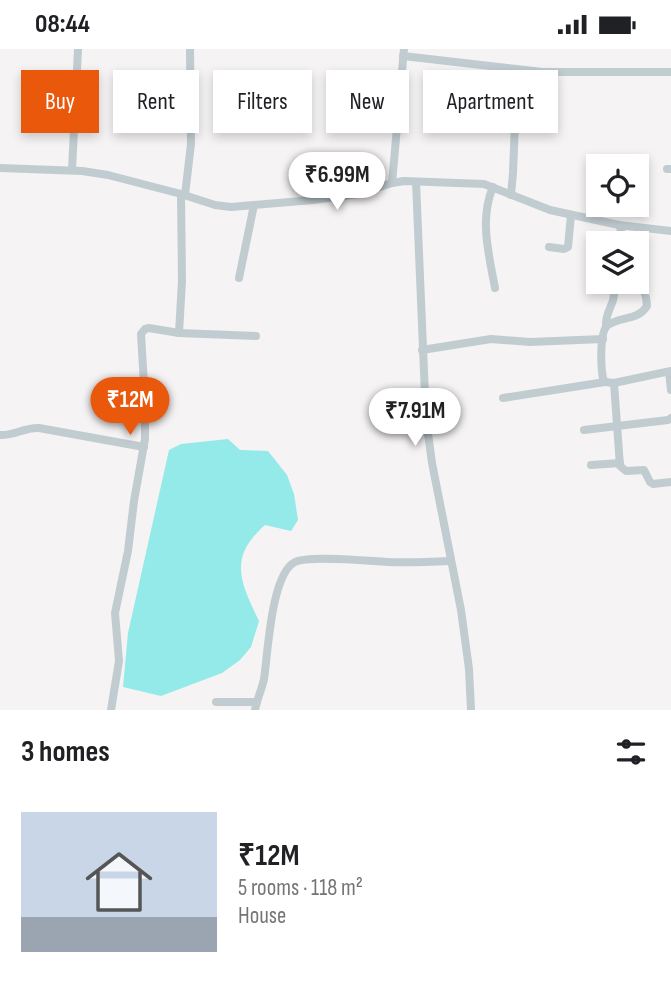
<!DOCTYPE html>
<meta charset="utf-8">
<style>
body{margin:0;font-family:"Sofia Sans Condensed",sans-serif;background:#f2f2f2;color:#202124;height:100vh;display:flex;flex-direction:column;font-size:26px;white-space:nowrap}
*{box-sizing:border-box;margin:0}
p{font-size:23px;color:#757577}
.icon{flex:none;width:38px;height:38px;fill:none;stroke:currentColor;stroke-width:2;stroke-linecap:round;stroke-linejoin:round}
.map{position:relative;height:661px;overflow:hidden}
.sheet{display:flex;flex-direction:column;background:#fff;flex:1}
.sheet>*{flex:none}
.guide{position:absolute;left:21px;top:21px;width:630px;height:63px;display:flex;gap:14px}
.controls{position:absolute;left:586px;top:105px;display:grid;gap:14px}
.controls a{display:grid;place-items:center;width:63px;height:63px;border-radius:0px;background:#fff;box-shadow:0 4px 10px #0003;font-size:35px}
.price{position:absolute;translate:-50% -60px;padding:0 16px;border-radius:24px;background:#fff;color:#222;font-size:23px;line-height:46px;filter:drop-shadow(0 2px 4px #0008)}
.price::after{content:'';position:absolute;left:50%;top:42px;width:21px;height:16px;margin-left:-10px;background:inherit;clip-path:polygon(0 0,100% 0,50% 100%)}
.price.active{background:#ea580c;color:#fff}
ul{padding:0;list-style:none}
li{display:flex;align-items:center;gap:21px;height:175px;padding:0 21px}
li span{display:grid;place-items:center;flex:none;width:196px;height:140px;border-radius:0px;color:#555}
li>.icon{margin-inline-start:auto}
span .icon{width:84px;height:84px;fill:#fffc;stroke-width:1}
li b{font-size:30px}
h2{display:flex;justify-content:space-between;align-items:center;height:84px;padding:0 21px;font-size:30px}
.chip{padding:0 24px;border-radius:0px;background:#fff;box-shadow:0 4px 10px #0003;font-size:24px;line-height:63px}
.chip.active{background:#ea580c;color:#fff}
.status{display:flex;justify-content:space-between;align-items:center;height:49px;padding:0 35px;background:#fff;direction:ltr}
.status svg{height:19px;fill:currentColor}
.map>svg:first-child{display:block}
</style>
<div class="status"><b>08:44</b><svg viewBox="0 0 49 12"><path d="M0 12V9h3v3zM5 12V6h3v6zM10 12V3h3v9zM15 12V0h3v12zM26 1h20v11H26zM47 4h2v5h-2z"/></svg></div>
<div class="map">
<svg width="671" height="661" viewBox="0 0 671 661">
<rect width="100%" height="100%" fill="#f5f3f3"/>
<path fill="#94e9e9" d="M228 390 240 401 268 402 287 426 294 445 298 471 291 482 265 476C228 509 240 532 259 572L251 598 240 611 222 624 161 647 123 638 128 584 169 401 181 395Z"/>
<g fill="none" stroke-linecap="round" stroke-linejoin="round">
<g stroke="#c1ccd1" stroke-width="8">
<polyline points="403,7 542,23 671,23"/>
<polyline points="0,119 82,122 108,126 181,145 215,156 231,158 313,151 358,145 392,134 404,132 484,135 550,161 619,176 671,182"/>
<polyline points="667,120 671,120"/>
<polyline points="72,121 78,0"/>
<polyline points="416,133 426,370 432,414 461,561 469,620 471,661"/>
<polyline points="392,134 404,0"/>
<path d="M493 138C479 170 489 206 495 239"/>
<polyline points="185,146 191,95 190,0"/>
<polyline points="511,146 513,124 517,21"/>
<polyline points="619,176 626,194"/>
<polyline points="549,198 564,200 568,198 571,166"/>
<path d="M637 223 646 248 647 257C638 272 621 267 608 276 599 282 601 319 603 329L605 333 614 334 671 322"/>
<polyline points="239,229 254,156"/>
<path d="M606 277C605 259 618 256 613 233"/>
<polyline points="179,284 256,287"/>
<polyline points="422,301 491,290 530,293 603,290"/>
<polyline points="669,323 671,341"/>
<polyline points="614,334 620,417 626,422 644,421 650,433 653,435 671,433"/>
<polyline points="503,349 605,333"/>
<polyline points="584,381 668,371 671,369"/>
<path d="M0 386C14 387 25 378 39 379L144 398"/>
<polyline points="591,416 620,414"/>
<polyline points="216,653 257,653"/>
<polyline points="111,661 119,612 115,564 128,502 134,452 145,390 145,352 141,285 145,280 149,279 179,284 182,232 181,145"/>
<path d="M255 661C257 650 262 640 264 630 268 604 271 525 295 513 310 506 368 512 387 513 408 514 430 513 451 512"/>
</g>
</g>
</svg>
<div class="controls">
<a><svg class="icon" aria-label="locate" viewBox="0 0 24 24"><circle cx="12" cy="12" r="6"/><path d="M12 2v4M12 18v4M2 12h4M18 12h4"/></svg></a>
<a><svg class="icon" aria-label="layers" viewBox="0 0 24 24"><path d="M12 4l9 5-9 5-9-5zM3 14l9 5 9-5"/></svg></a>
</div>
<b class="price" style="left:337px;top:163px">₹6.99M</b>
<b class="price active" style="left:130px;top:388px">₹12M</b>
<b class="price" style="left:415px;top:399px">₹7.91M</b>
<div class="guide">
<a class="chip active">Buy</a>
<a class="chip">Rent</a>
<a class="chip">Filters</a>
<a class="chip">New</a>
<a class="chip">Apartment</a>
</div>
</div>
<section class="sheet">
<h2>3 homes<svg class="icon" aria-label="filters" viewBox="0 0 24 24"><path d="M4 7h16M4 17h16"/><circle cx="9" cy="7" r="2"/><circle cx="15" cy="17" r="2"/></svg></h2>
<ul>
<li><span style="background:linear-gradient(#c9d6e8 75%,#9aa5b1 0)"><svg class="icon" aria-label="home" viewBox="0 0 24 24"><path d="M3 11l9-7 9 7M6 9v11h12V9"/></svg></span><div><b>₹12M</b><p>5 rooms · 118 m²</p><p>House</p></div></li>
</ul>
</section>
